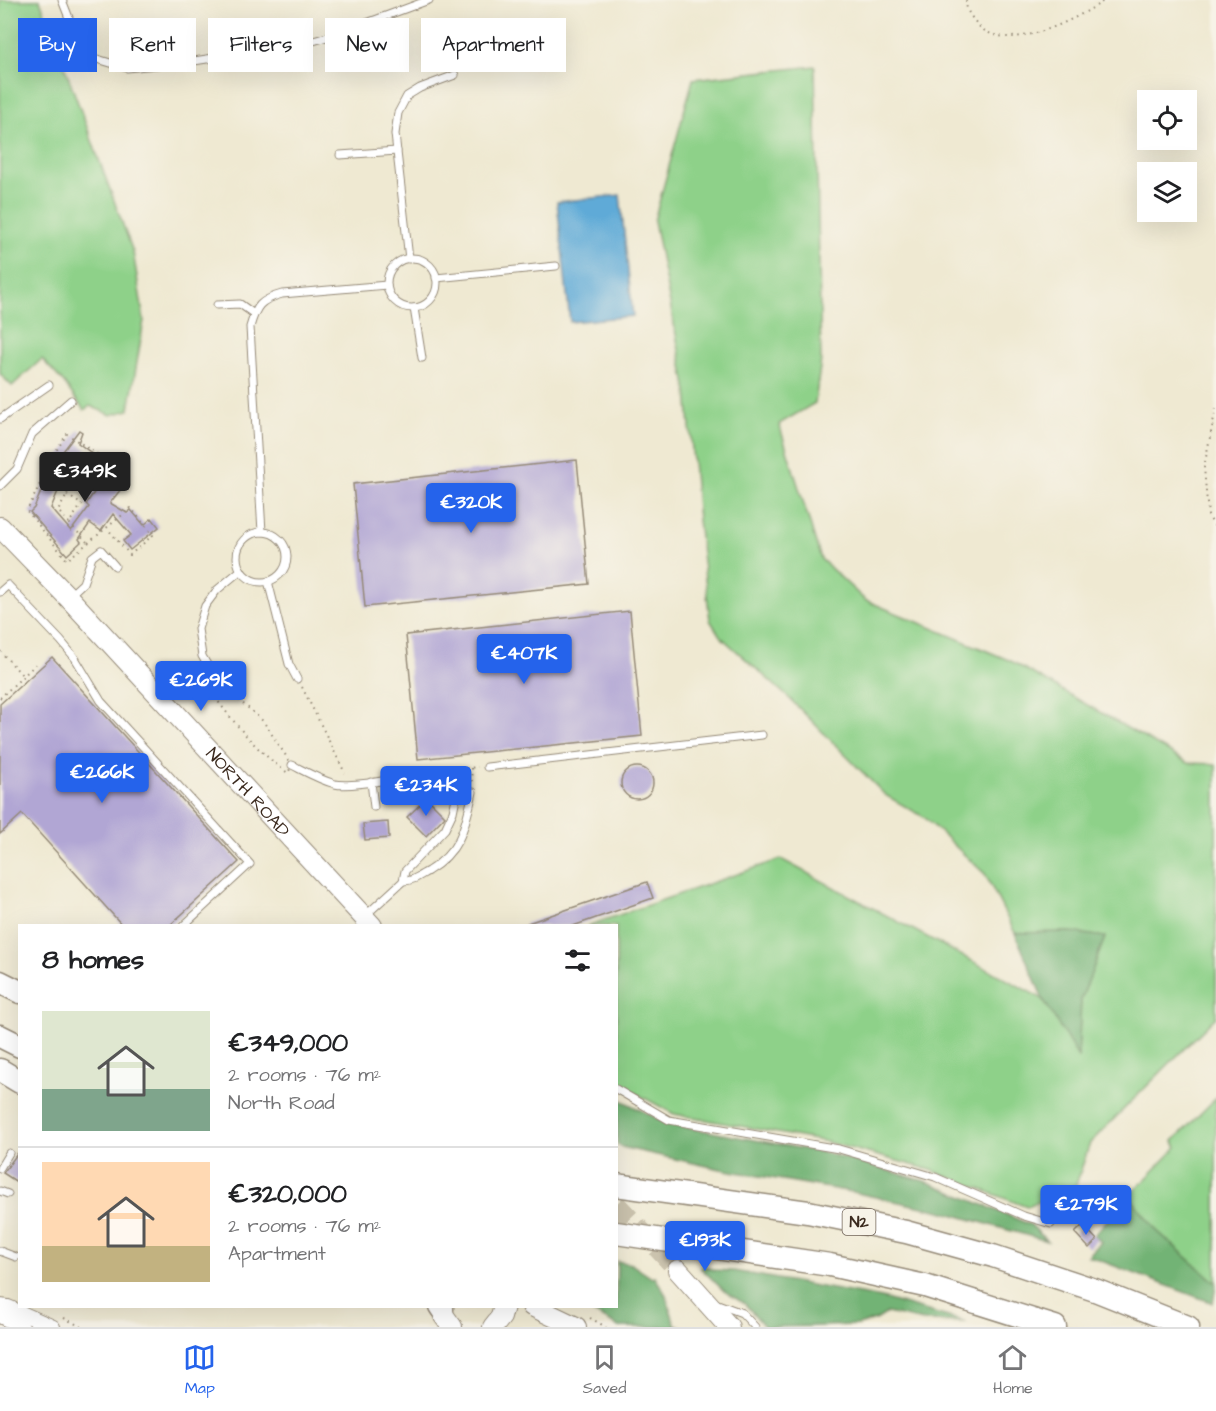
<!DOCTYPE html>
<meta charset="utf-8">
<style>
body{margin:0;font-family:"Architects Daughter",sans-serif;background:#f2f2f2;color:#202124;height:100vh;display:flex;flex-direction:column;font-size:22px;white-space:nowrap}
*{box-sizing:border-box;margin:0}
p{font-size:20px;color:#757577}
.icon{flex:none;width:33px;height:33px;fill:none;stroke:currentColor;stroke-width:2;stroke-linecap:round;stroke-linejoin:round}
.map{position:relative;flex:1;overflow:hidden}
.panel{position:absolute;left:18px;top:924px;width:600px;height:384px;display:flex;flex-direction:column;background:#fff;border-radius:0px;box-shadow:0 6px 24px #0002}
.panel>*{flex:none}
.guide{position:absolute;left:18px;top:18px;width:600px;height:54px;display:flex;gap:12px}
.controls{position:absolute;left:1137px;top:90px;display:grid;gap:12px}
.controls a{display:grid;place-items:center;width:60px;height:60px;border-radius:0px;background:#fff;box-shadow:0 6px 24px #0002;font-size:30px}
.price{position:absolute;translate:-50% -51px;padding:0 14px;border-radius:6px;background:#2563eb;color:#fff;font-size:20px;line-height:39px;filter:drop-shadow(0 2px 3px #0008)}
.price::after{content:'';position:absolute;left:50%;top:36px;width:18px;height:14px;margin-left:-9px;background:inherit;clip-path:polygon(0 0,100% 0,50% 100%)}
.price.selected{background:#222;color:#fff}
ul{padding:0;list-style:none}
li{display:flex;align-items:center;gap:18px;height:150px;padding:0 24px}
li+li{border-top:2px solid #e0e0e0}
li span{display:grid;place-items:center;flex:none;width:168px;height:120px;border-radius:0px;color:#555}
li>.icon{margin-inline-start:auto}
span .icon{width:72px;height:72px;fill:#fffc;stroke-width:1}
li b{font-size:26px}
h2{display:flex;justify-content:space-between;align-items:center;height:72px;padding:0 24px;font-size:26px}
.chip{padding:0 21px;border-radius:0px;background:#fff;box-shadow:0 6px 24px #0002;font-size:21px;line-height:54px}
.chip.selected{background:#2563eb;color:#fff}
.menu{display:flex;justify-content:space-around;align-items:center;height:84px;border-top:2px solid #e0e0e0;background:#fff;font-size:16px;color:#757577}
.menu a{display:grid;justify-items:center;gap:3px}
.menu .selected{color:#2563eb}
.map>svg:first-child{display:block}
</style>
<div class="map">
<svg width="1216" height="1327" viewBox="0 0 1216 1327">
<rect width="100%" height="100%" fill="#f7f3e8"/>
<filter id="ink" filterUnits="userSpaceOnUse"><feTurbulence type="fractalNoise" baseFrequency=".0167" numOctaves="2"/><feDisplacementMap in="SourceGraphic" scale="12" xChannelSelector="R" yChannelSelector="G"/><feConvolveMatrix kernelMatrix="1 2 1 2 8 2 1 2 1" color-interpolation-filters="sRGB"/></filter>
<filter id="wash" filterUnits="userSpaceOnUse"><feTurbulence type="fractalNoise" baseFrequency=".008" numOctaves="4" result="noise"/><feDisplacementMap in="SourceGraphic" scale="24" xChannelSelector="R" yChannelSelector="G"/><feGaussianBlur stdDeviation="1.35" result="paint"/><feColorMatrix in="noise" values="0 0 0 0 0 0 0 0 0 0 0 0 0 0 0 0 0 1.4 0 .05"/><feComposite in="paint" operator="in"/></filter>
<g filter="url(#wash)">
<rect width="100%" height="100%" fill="#efe9d2"/>
<g fill="#8ed189" stroke="#647e54" stroke-width="1.5">
<polygon points="0,0 40,0 133,252 144,320 129,410 111,415 90,406 84,410 64,383 42,359 12,386 0,374"/>
<polygon points="815,66 821,360 815,403 779,424 821,559 865,600 1011,661 1188,763 1216,764 1216,1017 1090,1143 1076,1185 1027,1207 931,1170 827,1142 674,1114 617,1083 616,926 587,926 781,859 1043,999 1078,1055 1081,1000 1105,937 1070,932 1015,933 985,874 924,817 885,795 790,699 720,636 710,620 698,520 687,391 654,221 693,79"/>
<polygon points="1216,1098 1216,1283 1157,1231 1129,1196 1177,1147 1173,1141"/>
</g>
<g fill="#72b375" stroke="#566e4a" stroke-width="1.5">
<polygon points="1070,932 1105,937 1081,1000 1078,1057 1043,999 1015,933"/>
<polygon points="617,1098 668,1124 826,1153 928,1182 1031,1225 1047,1241 941,1211 852,1192 725,1170 621,1147 617,1144"/>
<polygon points="1129,1196 1157,1231 1216,1283 1213,1303 1088,1256 1101,1242 1094,1235"/>
<polygon points="617,1261 631,1264 652,1278 655,1277 666,1295 675,1325 680,1327 619,1327 583,1307 616,1306"/>
<polygon points="704,1266 714,1270 734,1271 882,1298 966,1322 923,1321 887,1313 876,1320 858,1325 765,1327 745,1304 724,1291 701,1268"/>
</g>
<polygon fill="#5faad7" stroke="#4d6a7a" stroke-width="1.5" points="620,195 633,316 570,322 557,202"/>
<g id="blocks">
<g fill="#b1a6d4">
<polygon points="79,430 82,432 78,443 102,461 91,475 71,460 51,508 71,531 89,507 86,504 105,477 121,489 110,503 127,513 131,510 144,525 152,518 159,527 130,550 123,541 131,535 113,514 101,531 90,523 79,539 81,542 67,555 30,512 34,508 52,466"/>
<polygon points="577,460 589,584 365,607 353,484"/>
<polygon points="630,611 642,736 418,759 406,635"/>
<polygon points="52,657 239,862 169,926 123,926 22,814 0,834 0,704"/>
<circle cx="637" cy="783" r="16"/>
<polygon points="427,798 445,816 426,836 407,817"/>
<polygon points="388,822 389,838 365,840 363,824"/>
<polygon points="647,882 653,898 573,926 526,926 525,924"/>
<polygon points="20,1150 20,1184 3,1173"/>
<polygon points="1083,1225 1097,1240 1089,1248 1075,1233"/>
</g>
</g>
</g>
<g filter="url(#ink)">
<use href="#blocks" fill-opacity="0" stroke="#958a78" stroke-width="1.5"/>
<g fill="none" stroke-linecap="round" stroke-linejoin="round">
<polyline stroke="#cbc3ae" stroke-width="20" stroke-dasharray="20 10" stroke-linecap="butt" points="616,1204 678,1270"/>
<defs>
<g id="service">
<polyline points="62,0 78,41 94,58 127,68 194,61 303,44 334,35 429,0"/>
<polyline points="340,155 397,151"/>
<circle cx="412" cy="283" r="25"/>
<polyline points="409,259 395,134 398,113 407,96 420,88 455,75"/>
<polyline points="436,278 556,266"/>
<polyline points="217,305 240,304 254,314"/>
<polyline points="414,308 422,358"/>
<polyline points="0,419 49,385"/>
<polyline points="0,486 17,469 32,434 71,400"/>
<path d="M262 532 250 327C256 306 260 300 282 294L387 285"/>
<circle cx="262" cy="557" r="25"/>
<polyline points="268,581 289,664 297,679"/>
<polyline points="0,592 8,585 61,641 75,658 101,701 250,864 183,926"/>
<polyline points="69,596 83,583 92,557 101,550 115,566"/>
<polyline points="216,680 202,656 198,629 205,606 217,590 241,570"/>
<path d="M292 765C306 772 320 780 335 784 352 788 418 775 438 770"/>
<polyline points="487,767 762,735"/>
<polyline points="371,782 374,807"/>
<path d="M403 881C413 881 419 876 428 871 461 851 465 827 473 792"/>
<polyline points="366,915 403,881 405,871 445,829 453,812 457,793"/>
<polyline points="616,1089 669,1120 839,1149 935,1177 1024,1216 1051,1224"/>
<polyline points="0,1168 9,1153"/>
<polyline points="0,1191 8,1194"/>
<polyline points="0,1251 16,1257"/>
<polyline points="715,1303 742,1313 755,1327"/>
</g>
<g id="minor">
<polyline points="0,1306 8,1307 53,1327"/>
<polyline points="0,1316 22,1327"/>
</g>
<g id="secondary">
<path id="s1" d="M0 527 68 597 372 926"/>
<polyline points="678,1270 729,1327"/>
<polyline points="442,1306 444,1316 452,1327"/>
<polyline points="532,1306 576,1327"/>
<polyline points="493,1327 501,1317 504,1306"/>
</g>
<g id="trunk">
<polyline points="0,982 20,992"/>
<polyline points="0,1036 20,1046"/>
<polyline points="0,1070 20,1082"/>
<polyline points="616,1185 808,1212 906,1232 993,1256 1095,1290 1188,1327"/>
<polyline points="616,1233 830,1265 925,1286 1055,1327"/>
<polyline points="440,1306 442,1309"/>
</g>
</defs>
<use href="#service" stroke="#958a78" stroke-width="9"/>
<use href="#minor" stroke="#958a78" stroke-width="16"/>
<use href="#secondary" stroke="#958a78" stroke-width="22"/>
<use href="#trunk" stroke="#958a78" stroke-width="25"/>
<g stroke="#958a78" stroke-width="2" stroke-dasharray="1.5 4.5" stroke-linecap="butt">
<path d="M966 0C966 11 970 15 977 24 1005 57 1077 19 1105 0"/>
<polyline points="1216,408 1204,467 1208,516 1216,528"/>
<polyline points="52,457 46,467 40,484 27,511 67,560 131,508 153,535 130,555 107,528"/>
<polyline points="67,495 81,504"/>
<polyline points="69,523 58,511 67,495 72,470"/>
<polyline points="87,542 69,523 110,463 67,434 52,457 94,484"/>
<polyline points="0,651 23,676"/>
<path d="M216 680 263 721 292 765 288 773C256 751 231 719 208 688Z"/>
<polyline points="302,687 345,773"/>
<polyline points="0,698 37,663"/>
<polyline points="471,768 472,783"/>
<polyline points="454,769 456,782"/>
<polyline points="448,770 478,767"/>
<polyline points="64,1318 82,1327"/>
<polyline points="590,1318 606,1327"/>
</g>
<use href="#service" stroke="#fff" stroke-width="7"/>
<use href="#minor" stroke="#fff" stroke-width="14"/>
<use href="#secondary" stroke="#fff" stroke-width="20"/>
<use href="#trunk" stroke="#fff" stroke-width="22"/>
</g>
</g>
<g text-anchor="middle" dominant-baseline="central" stroke-width="4.5" stroke-linejoin="round" paint-order="stroke">
<rect fill="#f7f3e8" stroke="#73665b" stroke-width="1.5" x="842.5" y="1209" width="33" height="26" rx="4.5"/>
<g font-size="16" font-weight="bold" fill="#3b2a1e">
<text x="859" y="1222">N2</text>
</g>
<g font-size="18" fill="#3b2a1e" stroke="#f7f3e8">
<text stroke="none"><textPath href="#s1" startOffset="363">NORTH ROAD</textPath></text>
</g>
</g>
</svg>
<div class="controls">
<a><svg class="icon" aria-label="locate" viewBox="0 0 24 24"><circle cx="12" cy="12" r="6"/><path d="M12 2v4M12 18v4M2 12h4M18 12h4"/></svg></a>
<a><svg class="icon" aria-label="layers" viewBox="0 0 24 24"><path d="M12 4l9 5-9 5-9-5zM3 14l9 5 9-5"/></svg></a>
</div>
<b class="price selected" style="left:85px;top:503px">€349K</b>
<b class="price" style="left:471px;top:534px">€320K</b>
<b class="price" style="left:524px;top:685px">€407K</b>
<b class="price" style="left:201px;top:712px">€269K</b>
<b class="price" style="left:102px;top:804px">€266K</b>
<b class="price" style="left:426px;top:817px">€234K</b>
<b class="price" style="left:1086px;top:1236px">€279K</b>
<b class="price" style="left:705px;top:1272px">€193K</b>
<div class="guide">
<a class="chip selected">Buy</a>
<a class="chip">Rent</a>
<a class="chip">Filters</a>
<a class="chip">New</a>
<a class="chip">Apartment</a>
</div>
<section class="panel">
<h2>8 homes<svg class="icon" aria-label="filters" viewBox="0 0 24 24"><path d="M4 7h16M4 17h16"/><circle cx="9" cy="7" r="2"/><circle cx="15" cy="17" r="2"/></svg></h2>
<ul>
<li><span style="background:linear-gradient(#dfe7d0 65%,#7fa58c 0)"><svg class="icon" aria-label="home" viewBox="0 0 24 24"><path d="M3 11l9-7 9 7M6 9v11h12V9"/></svg></span><div><b>€349,000</b><p>2 rooms · 76 m²</p><p>North Road</p></div></li>
<li><span style="background:linear-gradient(#ffd9b3 70%,#c2b280 0)"><svg class="icon" aria-label="home" viewBox="0 0 24 24"><path d="M3 11l9-7 9 7M6 9v11h12V9"/></svg></span><div><b>€320,000</b><p>2 rooms · 76 m²</p><p>Apartment</p></div></li>
</ul>
</section>
</div>
<nav class="menu">
<a class="selected"><svg class="icon" aria-label="map" viewBox="0 0 24 24"><path d="M3 6l6-2 6 2 6-2v14l-6 2-6-2-6 2zM9 4v14M15 6v14"/></svg>Map</a>
<a><svg class="icon" aria-label="saved" viewBox="0 0 24 24"><path d="M7 4h10v16l-5-4-5 4z"/></svg>Saved</a>
<a><svg class="icon" aria-label="home" viewBox="0 0 24 24"><path d="M3 11l9-7 9 7M6 9v11h12V9"/></svg>Home</a>
</nav>
